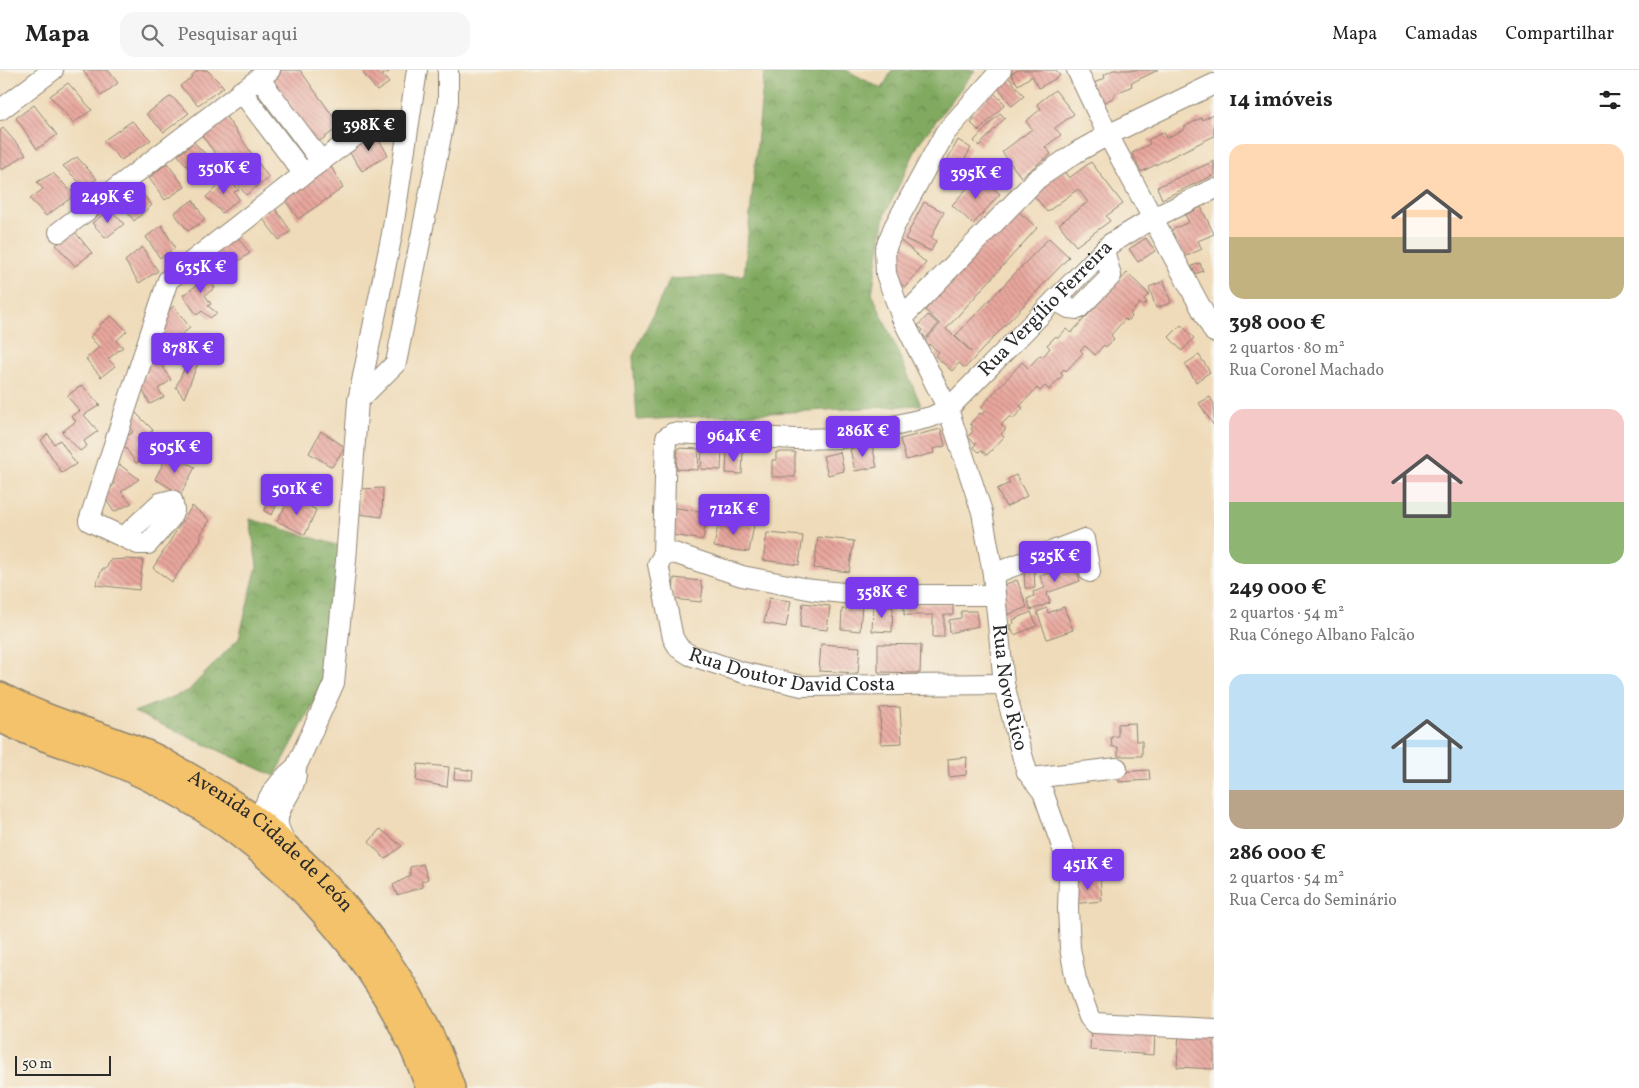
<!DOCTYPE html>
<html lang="pt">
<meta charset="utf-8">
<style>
body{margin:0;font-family:Vollkorn,serif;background:#f6f6f6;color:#222;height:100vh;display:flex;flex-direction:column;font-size:19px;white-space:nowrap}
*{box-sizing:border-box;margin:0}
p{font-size:16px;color:#767676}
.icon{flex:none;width:28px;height:28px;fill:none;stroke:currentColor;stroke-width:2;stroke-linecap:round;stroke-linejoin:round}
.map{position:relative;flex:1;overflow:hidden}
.panel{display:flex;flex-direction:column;background:#fff;width:425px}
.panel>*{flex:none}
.scale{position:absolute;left:15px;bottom:12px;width:96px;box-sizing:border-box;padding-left:5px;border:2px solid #2b2b2b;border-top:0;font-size:14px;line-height:18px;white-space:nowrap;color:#2b2b2b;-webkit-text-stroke:4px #f7f3e8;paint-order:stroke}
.price{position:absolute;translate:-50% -42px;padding:0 11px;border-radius:5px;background:#7c3aed;color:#fff;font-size:16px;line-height:32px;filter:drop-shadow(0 1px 2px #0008)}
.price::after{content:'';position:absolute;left:50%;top:30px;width:15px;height:11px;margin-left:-8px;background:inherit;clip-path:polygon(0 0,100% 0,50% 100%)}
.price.on{background:#222;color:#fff}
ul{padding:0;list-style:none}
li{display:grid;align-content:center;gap:10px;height:265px;padding:0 15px}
li span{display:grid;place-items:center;height:155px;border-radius:15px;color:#555}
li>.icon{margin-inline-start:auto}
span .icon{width:90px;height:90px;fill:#fffc;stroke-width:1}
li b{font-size:21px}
h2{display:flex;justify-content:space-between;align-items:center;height:60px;padding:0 15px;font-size:21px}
header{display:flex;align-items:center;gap:30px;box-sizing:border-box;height:70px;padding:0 25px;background:#fff;border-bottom:1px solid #e0e0e0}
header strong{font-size:24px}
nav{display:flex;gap:28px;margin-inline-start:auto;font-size:18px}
.search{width:350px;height:45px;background:#f6f6f6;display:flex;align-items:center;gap:12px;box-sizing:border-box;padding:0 18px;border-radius:15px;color:#767676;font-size:19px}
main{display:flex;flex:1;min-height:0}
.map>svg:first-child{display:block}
</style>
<header>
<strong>Mapa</strong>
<div class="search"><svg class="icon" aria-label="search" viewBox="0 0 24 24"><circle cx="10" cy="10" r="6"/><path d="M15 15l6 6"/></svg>Pesquisar aqui</div>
<nav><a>Mapa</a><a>Camadas</a><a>Compartilhar</a></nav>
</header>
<main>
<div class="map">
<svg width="1214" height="1018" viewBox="0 0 1214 1018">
<defs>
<pattern id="forest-crowns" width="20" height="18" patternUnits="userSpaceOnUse" patternTransform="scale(1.25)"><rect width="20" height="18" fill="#81aa60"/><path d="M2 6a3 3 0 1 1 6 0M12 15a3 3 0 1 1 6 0" fill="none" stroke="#6a8b4f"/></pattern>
<pattern id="building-back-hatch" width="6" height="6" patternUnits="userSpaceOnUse" patternTransform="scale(1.25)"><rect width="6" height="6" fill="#e9a79e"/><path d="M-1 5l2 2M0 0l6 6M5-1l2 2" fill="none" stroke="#bd8881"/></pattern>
</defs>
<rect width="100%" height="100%" fill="#f7f3e8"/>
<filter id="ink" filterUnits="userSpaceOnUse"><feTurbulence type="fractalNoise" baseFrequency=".02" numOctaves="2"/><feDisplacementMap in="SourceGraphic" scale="10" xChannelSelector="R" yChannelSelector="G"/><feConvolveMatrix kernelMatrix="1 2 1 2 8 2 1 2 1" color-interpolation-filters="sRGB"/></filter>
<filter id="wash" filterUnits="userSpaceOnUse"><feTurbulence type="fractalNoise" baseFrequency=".0096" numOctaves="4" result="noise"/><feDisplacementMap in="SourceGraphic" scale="20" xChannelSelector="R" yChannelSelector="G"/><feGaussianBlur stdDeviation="1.12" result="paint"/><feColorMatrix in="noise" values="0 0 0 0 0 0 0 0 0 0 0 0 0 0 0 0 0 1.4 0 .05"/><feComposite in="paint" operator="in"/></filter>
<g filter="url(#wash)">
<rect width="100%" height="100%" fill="#efdbb9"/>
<g fill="url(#forest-crowns)" stroke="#566a46">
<polygon points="780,0 846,0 882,19 892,0 975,0 919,73 885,145 872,223 921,335 637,350 633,286 670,209 744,205 764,4"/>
<polygon points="250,449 340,476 322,617 275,706 134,642 188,621 239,568 257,496"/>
</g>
<g id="blocks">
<g fill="url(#building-back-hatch)">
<polygon points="83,0 108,0 118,13 101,26"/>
<polygon points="198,0 207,0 224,17 198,35 180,16 192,7 191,6"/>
<polygon points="277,0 300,0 340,56 316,74 268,6"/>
<polygon points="366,0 387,0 389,2 382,5 389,13 377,21 363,3"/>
<polygon points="1018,0 1056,0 1060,6 1039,18 1032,6 1018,15 1011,4"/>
<polygon points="1113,0 1158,0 1131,13 1132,16 1113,25 1115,27 1099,35 1090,15 1105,8 1104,5"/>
<polygon points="1008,7 1024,26 1012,36 997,16"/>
<polygon points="68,13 92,40 73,53 50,26"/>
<polygon points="1055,20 1074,44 1055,58 1061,65 1045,77 1051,84 1021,107 1002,82 1032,59 1026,51 1041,39 1037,34"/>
<polygon points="993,22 1005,34 979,61 971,53 975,49 971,45"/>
<polygon points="171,26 189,43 164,62 146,44"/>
<polygon points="34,35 57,65 37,79 16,48"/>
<polygon points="222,41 269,108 246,125 197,59"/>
<polygon points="1000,43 1005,48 979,76 974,71"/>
<polygon points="1214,44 1214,66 1141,102 1132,83 1150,74 1148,70 1164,62 1166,68 1185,59 1184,57 1201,48 1202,50"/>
<polygon points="132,51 151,70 121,90 103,71"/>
<polygon points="3,58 26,84 2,100 0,98 0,61"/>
<polygon points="374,62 388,85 362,101 350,83"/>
<polygon points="958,70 971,78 958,101 945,94"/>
<polygon points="194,72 215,94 196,107 178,85"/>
<polygon points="77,87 97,109 84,117 63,96"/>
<polygon points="1214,91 1214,105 1162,129 1157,117"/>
<polygon points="1091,92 1123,134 1106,146 1110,151 1076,176 1059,154 1088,132 1078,119 1047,142 1032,123 1063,100 1069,108"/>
<polygon points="167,93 185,117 165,130 149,108"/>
<polygon points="329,93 343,118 298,149 283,127"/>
<polygon points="53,103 75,125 46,146 30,129 43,119 37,112"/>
<polygon points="979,105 1000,124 973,154 952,135"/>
<polygon points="228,106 239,120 234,122 239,129 222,143 206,127"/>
<polygon points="137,118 152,135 134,151 118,131"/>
<polygon points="193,130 205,150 188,161 174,143"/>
<polygon points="924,132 944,142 931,168 936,171 931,181 905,169"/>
<polygon points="274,137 291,161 279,170 260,145"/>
<polygon points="1201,137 1214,164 1198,171 1202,179 1184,187 1171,160 1189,152 1185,145"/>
<polygon points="110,139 124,154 106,168 92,153"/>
<polygon points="1016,139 1037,158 946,259 972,282 955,266 1049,168 1069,187 965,298 959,293 952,301 935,286 939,282 929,274 928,276 924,272 940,254 925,240"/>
<polygon points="162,155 175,178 160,188 146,167"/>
<polygon points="75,162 92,183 75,196 56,175"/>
<polygon points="236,165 250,183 229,198 228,196 222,199 212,185"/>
<polygon points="898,168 926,193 905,217 890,204 887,191 895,182 890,178"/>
<polygon points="1146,168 1155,181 1138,192 1129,179"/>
<polygon points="142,177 158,201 139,213 125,191"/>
<polygon points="1200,193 1203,201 1195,204 1192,196"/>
<polygon points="203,199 215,218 205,225 211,234 208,236 217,243 210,248 202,241 197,245 183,225 197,215 191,206"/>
<polygon points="1127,203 1149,224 1144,229 1147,232 1143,236 1140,233 1130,244 1132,246 1127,251 1125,249 1111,265 1114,269 1106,277 1104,275 1095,285 1085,276 1080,280 1083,283 1066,301 1064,299 1060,303 1063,305 1049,320 1045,316 1040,321 1037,318 1020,336 1023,338 1013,349 1010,346 1001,355 1006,359 1001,364 1004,367 987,385 981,380 979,382 973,377 976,374 968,367 973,361 971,359 973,356 970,354 980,343 982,344 986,341 981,337 1022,292 1028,298 1040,285 1043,287 1050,278 1047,275 1056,266 1058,268 1066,259 1071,263"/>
<polygon points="1164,211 1171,233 1156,238 1149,217"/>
<polygon points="174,236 190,258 177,268 180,272 168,281 155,262 165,252 161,247"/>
<polygon points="928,245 938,254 926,268 921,263 923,260 918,256"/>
<polygon points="111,246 127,261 116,271 123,277 108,289 115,296 101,307 86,289 99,277 90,267 101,256 99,255"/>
<polygon points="1181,255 1194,268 1182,281 1169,267"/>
<polygon points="192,282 199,291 184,328 176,317"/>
<polygon points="1199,285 1210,302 1196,312 1185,294"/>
<polygon points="157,288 171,310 158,319 164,327 150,334 138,312 149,304 145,298"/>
<polygon points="82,315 100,335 84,345 98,361 84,371 87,376 80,381 62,362 76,351 71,346 80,341 67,326"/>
<polygon points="1210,327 1214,334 1214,356 1199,333"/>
<polygon points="135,342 153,360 139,371 149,385 136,393 121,371 133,362 126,353"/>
<polygon points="941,359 945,376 933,379 934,383 906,390 900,369"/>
<polygon points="321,361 345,377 332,397 309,383"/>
<polygon points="48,364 54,374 60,370 76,394 62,403 41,370"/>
<polygon points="872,375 877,397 855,401 850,379"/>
<polygon points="702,377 722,378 721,400 701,399"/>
<polygon points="678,378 699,379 698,400 676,399"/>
<polygon points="727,381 743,382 742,404 726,403"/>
<polygon points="776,382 795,382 795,407 772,407 772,390 776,390"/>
<polygon points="840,382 844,401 828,405 823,386"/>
<polygon points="168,384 195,397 181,424 155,409"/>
<polygon points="120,395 139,409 121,422 132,433 114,442 103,425 115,414 108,406"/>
<polygon points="1016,405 1027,426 1006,437 997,419 1010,413 1008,409"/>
<polygon points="279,412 286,415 272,445 264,441"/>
<polygon points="383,418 382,447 358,444 361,419"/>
<polygon points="291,426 316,440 305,465 277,451"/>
<polygon points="192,436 210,450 201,464 201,469 193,482 172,512 153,498"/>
<polygon points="669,437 707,442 703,470 666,464"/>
<polygon points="719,450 754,455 749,482 714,477"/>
<polygon points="767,463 803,466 799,495 763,490"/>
<polygon points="818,467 854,471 849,502 814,498"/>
<polygon points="1077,488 1080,497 1076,498 1080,511 1047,523 1050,533 1031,540 1027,529 1034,526 1033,522 1045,518 1040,506 1059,499 1058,495"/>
<polygon points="126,489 143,490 139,520 96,515 102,499 106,499 110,490"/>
<polygon points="1024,500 1034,500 1035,518 1025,518"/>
<polygon points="674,508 701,511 701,516 703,517 701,532 673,529"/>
<polygon points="1017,510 1027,537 1005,546 999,530 1005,527 1001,516"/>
<polygon points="769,528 791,531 786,557 764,553"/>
<polygon points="803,533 830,536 827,560 800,557"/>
<polygon points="847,534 862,535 860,561 841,559 842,539 847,539"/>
<polygon points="904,534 953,534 953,545 944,545 944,567 933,567 933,545 904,545"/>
<polygon points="873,536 893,537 892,562 872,561"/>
<polygon points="1064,537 1073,560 1047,569 1037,542 1047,538 1048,543"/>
<polygon points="961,541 976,541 978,556 950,563 949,550 961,548"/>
<polygon points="1031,542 1037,556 1014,565 1010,555 1014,553 1013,550"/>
<polygon points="821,574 860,577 858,603 819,601"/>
<polygon points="878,574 921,575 920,603 878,602"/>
<polygon points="900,637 902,673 881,674 880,638"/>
<polygon points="1135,653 1136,671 1142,671 1142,686 1118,686 1118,677 1112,677 1111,667 1118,666 1118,654"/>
<polygon points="967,687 966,705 949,707 948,689"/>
<polygon points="418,694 449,697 447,717 416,711"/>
<polygon points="455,698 473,701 472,710 454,709"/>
<polygon points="1149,700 1150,710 1119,712 1119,702"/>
<polygon points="380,759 402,776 385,789 369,772"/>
<polygon points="423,794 428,809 421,812 423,817 397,825 393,815 410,806 410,797"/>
<polygon points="1100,808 1102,831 1071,834 1078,810"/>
<polygon points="1091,958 1155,962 1154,985 1090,980"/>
<polygon points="1179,961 1214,963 1214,999 1177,997"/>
</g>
</g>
</g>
<g filter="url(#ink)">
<use href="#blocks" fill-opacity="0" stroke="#8d8372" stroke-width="1"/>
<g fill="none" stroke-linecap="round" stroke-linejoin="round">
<defs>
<g id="minor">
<path id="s1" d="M1001 0 945 63 894 157 885 180 886 204 902 248 948 339 982 442 993 504 1004 614 1017 667 1027 702 1043 722 1065 785 1069 806 1068 839 1070 878 1076 910 1089 947 1094 953 1214 959"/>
<polyline points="1077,0 1108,65 1214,262"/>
<polyline points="259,8 321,91"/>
<polyline points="241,21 304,104"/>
<polyline points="0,40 53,0"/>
<polyline points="59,162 270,0"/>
<polyline points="1055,230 1069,238 1078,239 1111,206 1104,180"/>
<polyline points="902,248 1037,109 1077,82 1108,65 1214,14"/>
<polyline points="358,331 396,293 448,31 448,0"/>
<polyline points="124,467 160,433 172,430 174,440 170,449 148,474 138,474 89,451 168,210 304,104 374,52"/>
<path id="s2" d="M663 486 666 368 673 363 796 369 843 368 931 347 948 339 1110 174 1153 148 1214 119"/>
<path id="s3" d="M663 486 658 494 673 568 679 578 690 585 741 602 802 616 1004 614"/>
<polyline points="663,486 674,483 742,506 813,520 864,525 995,525"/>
<polyline points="993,504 1084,469 1090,502"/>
<polyline points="1032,708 1117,698"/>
<path d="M261 765C251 744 280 710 296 697L334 613 346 490 358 331 392 164 417 0"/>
<path d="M288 777C285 770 279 762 278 754 276 736 295 722 296 704"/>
</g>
<g id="major">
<path id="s4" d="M0 625C45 650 96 662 144 682 158 687 171 696 184 703 209 717 234 733 257 750 268 758 278 769 288 778 360 842 421 926 452 1018"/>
<path d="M0 649C40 670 86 680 127 698 261 757 380 880 429 1018"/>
</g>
</defs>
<use href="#minor" stroke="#8d8372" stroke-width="22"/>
<use href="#major" stroke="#8d8372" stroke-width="28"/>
<use href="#minor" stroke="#fff" stroke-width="20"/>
<use href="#major" stroke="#f3c26a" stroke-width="25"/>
</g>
</g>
<g text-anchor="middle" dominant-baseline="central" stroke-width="5" stroke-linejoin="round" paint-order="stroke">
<g font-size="20" fill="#2b2b2b" stroke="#f7f3e8">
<text stroke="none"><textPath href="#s2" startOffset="546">Rua Vergílio Ferreira</textPath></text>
<text stroke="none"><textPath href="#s3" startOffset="214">Rua Doutor David Costa</textPath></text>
<text stroke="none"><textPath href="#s1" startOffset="675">Rua Novo Rico</textPath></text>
<text stroke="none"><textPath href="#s4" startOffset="311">Avenida Cidade de León</textPath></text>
</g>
</g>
</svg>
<div class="scale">50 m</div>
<b class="price on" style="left:369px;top:82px">398K €</b>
<b class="price" style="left:224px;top:125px">350K €</b>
<b class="price" style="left:976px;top:130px">395K €</b>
<b class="price" style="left:108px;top:154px">249K €</b>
<b class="price" style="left:201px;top:224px">635K €</b>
<b class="price" style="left:188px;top:305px">878K €</b>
<b class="price" style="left:863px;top:388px">286K €</b>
<b class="price" style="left:734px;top:393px">964K €</b>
<b class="price" style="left:175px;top:404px">505K €</b>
<b class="price" style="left:297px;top:446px">501K €</b>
<b class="price" style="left:734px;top:466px">712K €</b>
<b class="price" style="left:1055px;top:513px">525K €</b>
<b class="price" style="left:882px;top:549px">358K €</b>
<b class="price" style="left:1088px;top:821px">451K €</b>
</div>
<section class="panel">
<h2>14 imóveis<svg class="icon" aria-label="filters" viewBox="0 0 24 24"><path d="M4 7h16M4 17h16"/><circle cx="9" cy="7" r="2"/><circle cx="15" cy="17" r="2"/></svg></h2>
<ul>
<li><span style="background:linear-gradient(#ffd9b3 60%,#c2b280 0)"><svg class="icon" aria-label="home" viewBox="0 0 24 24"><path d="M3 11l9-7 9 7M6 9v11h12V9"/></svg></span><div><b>398 000 €</b><p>2 quartos · 80 m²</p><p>Rua Coronel Machado</p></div></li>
<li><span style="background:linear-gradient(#f6c9c9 60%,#8fb573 0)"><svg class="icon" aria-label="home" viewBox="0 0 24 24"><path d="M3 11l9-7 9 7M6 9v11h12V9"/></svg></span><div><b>249 000 €</b><p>2 quartos · 54 m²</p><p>Rua Cónego Albano Falcão</p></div></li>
<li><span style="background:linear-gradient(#bfe0f5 75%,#b9a48a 0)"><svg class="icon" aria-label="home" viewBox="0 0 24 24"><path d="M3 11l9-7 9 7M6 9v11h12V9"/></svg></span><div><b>286 000 €</b><p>2 quartos · 54 m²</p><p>Rua Cerca do Seminário</p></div></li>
</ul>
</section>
</main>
